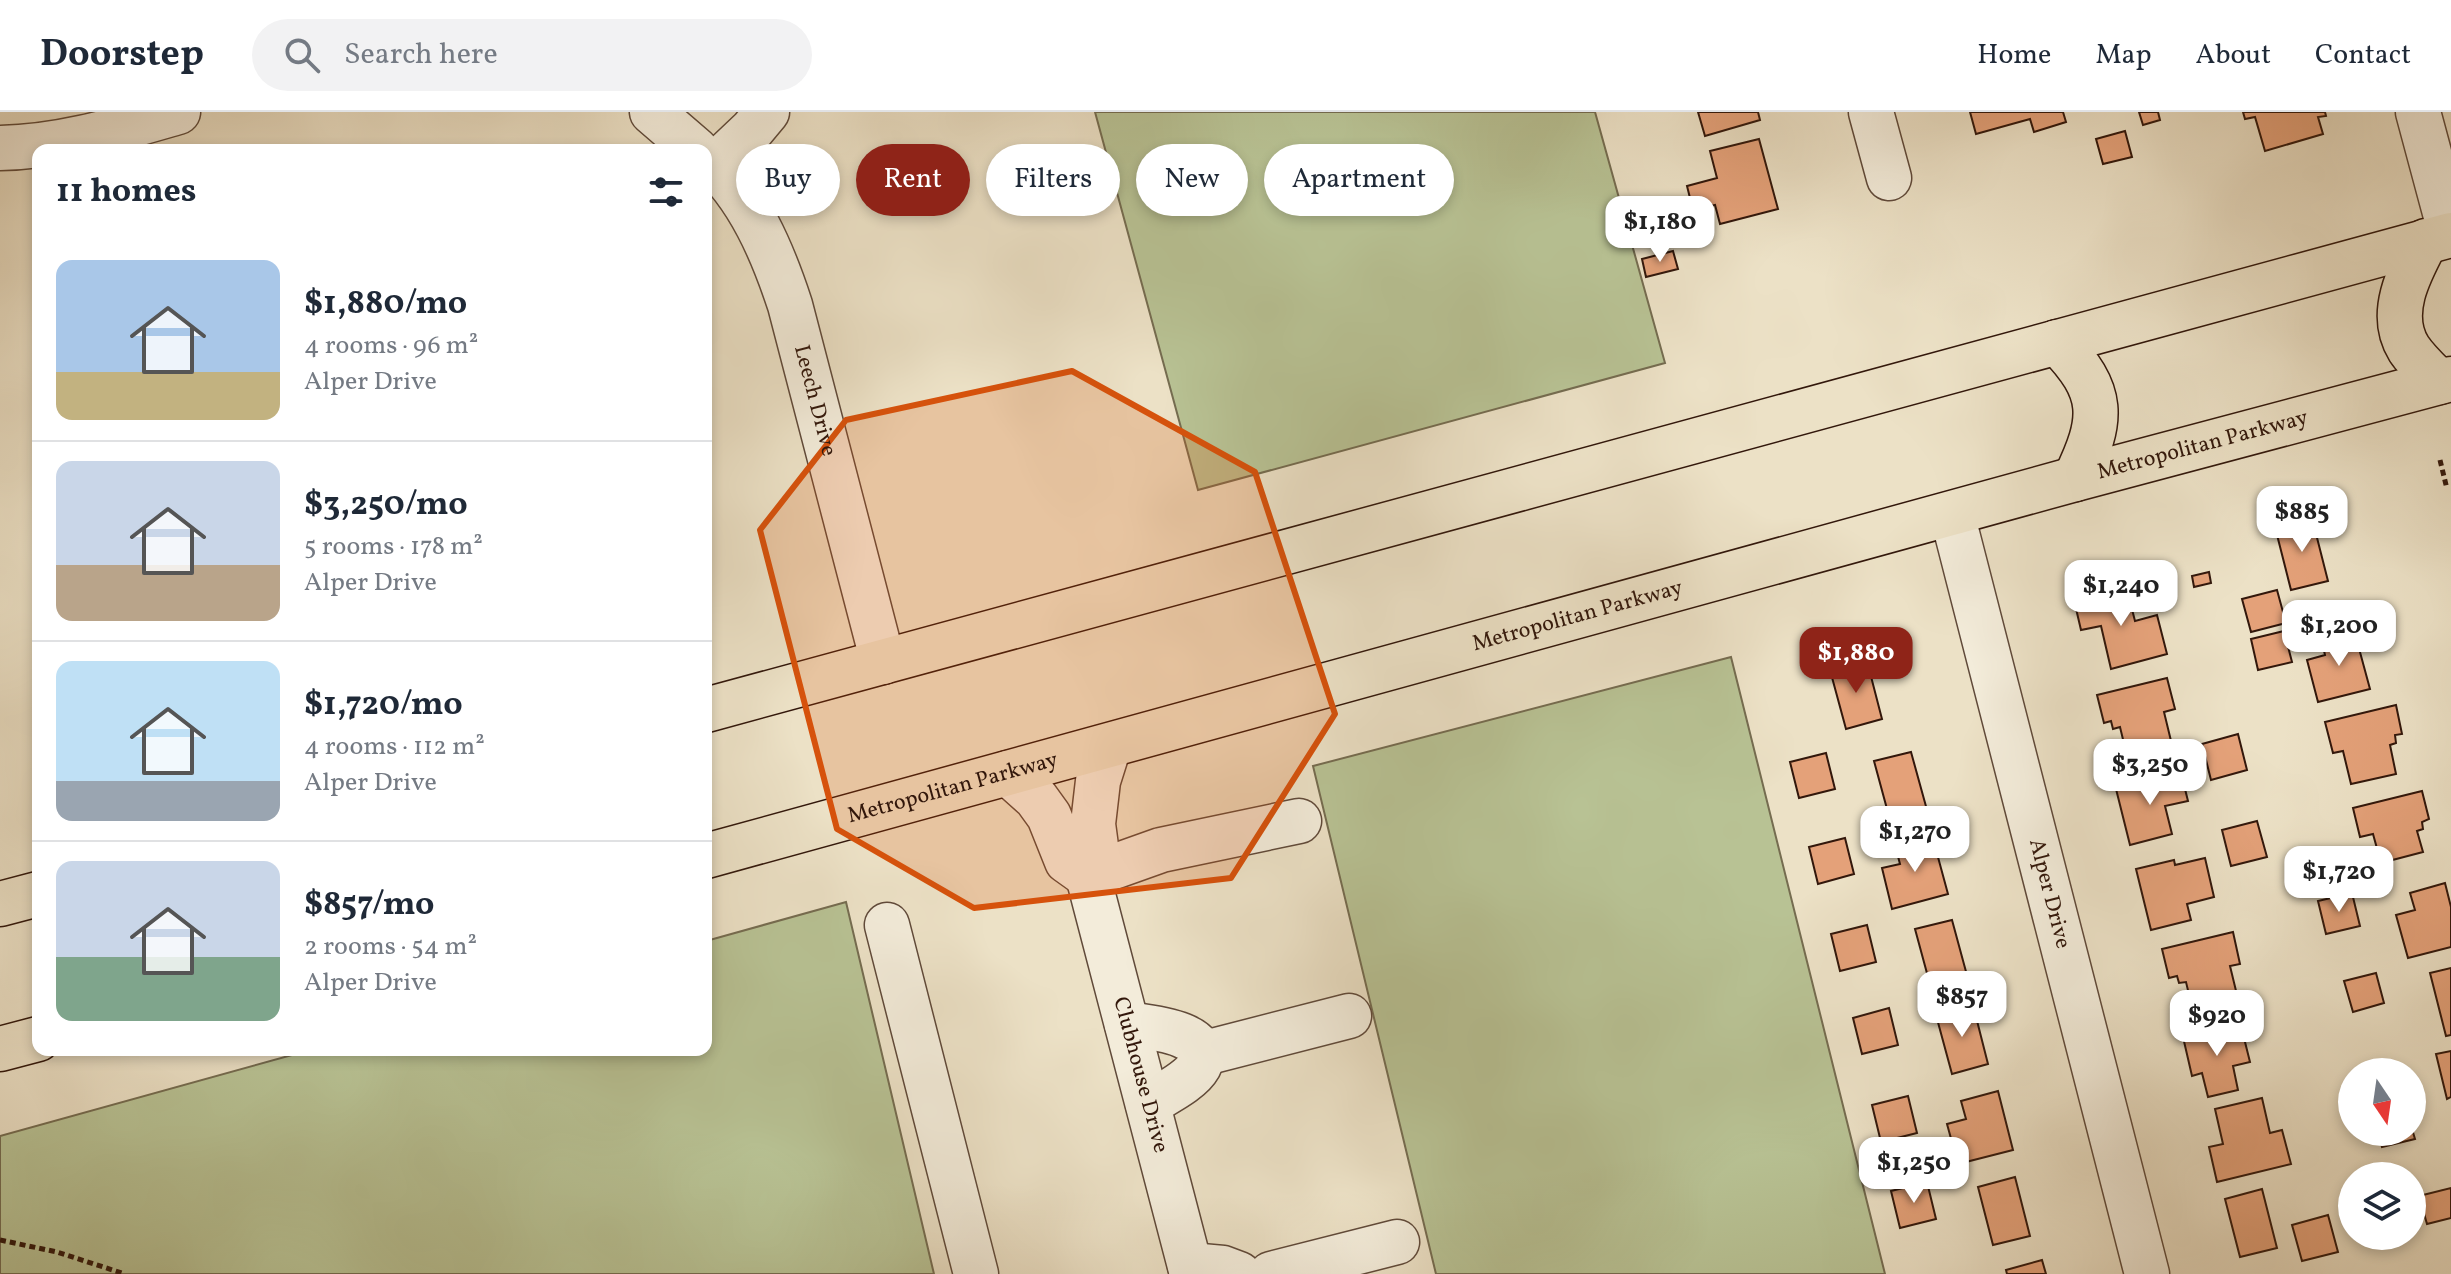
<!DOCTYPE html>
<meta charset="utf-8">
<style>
body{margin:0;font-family:Vollkorn,serif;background:#f2f2f3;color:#1f2937;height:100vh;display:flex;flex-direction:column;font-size:30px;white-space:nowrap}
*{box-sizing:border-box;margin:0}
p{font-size:26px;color:#747a83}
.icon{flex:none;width:44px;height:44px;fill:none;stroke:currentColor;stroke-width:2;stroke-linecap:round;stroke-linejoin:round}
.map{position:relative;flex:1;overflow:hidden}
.drawer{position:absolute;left:32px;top:32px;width:680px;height:912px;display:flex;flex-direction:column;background:#fff;border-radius:16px;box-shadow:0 4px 12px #0003}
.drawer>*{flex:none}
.top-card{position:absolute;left:736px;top:32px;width:760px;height:72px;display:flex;gap:16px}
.needle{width:52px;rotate:167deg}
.tools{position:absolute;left:2338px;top:946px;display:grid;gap:16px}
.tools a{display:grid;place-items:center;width:88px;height:88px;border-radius:50%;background:#fff;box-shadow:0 4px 12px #0003;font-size:40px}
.price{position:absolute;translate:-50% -68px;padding:0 18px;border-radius:16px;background:#fff;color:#222;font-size:26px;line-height:52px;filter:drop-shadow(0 2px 4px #0008)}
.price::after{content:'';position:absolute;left:50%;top:48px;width:24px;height:18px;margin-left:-12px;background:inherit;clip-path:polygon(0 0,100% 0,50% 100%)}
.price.selected{background:#8f2418;color:#fff}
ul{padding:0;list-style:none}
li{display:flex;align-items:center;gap:24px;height:200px;padding:0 24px}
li+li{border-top:2px solid #e0e1e3}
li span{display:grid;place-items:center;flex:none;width:224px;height:160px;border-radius:16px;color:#555}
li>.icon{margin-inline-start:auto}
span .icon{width:96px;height:96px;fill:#fffc;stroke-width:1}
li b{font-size:34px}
h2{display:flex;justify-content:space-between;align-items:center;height:96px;padding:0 24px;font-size:34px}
.tag{padding:0 28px;border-radius:36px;background:#fff;box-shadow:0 4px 12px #0003;font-size:28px;line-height:72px}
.tag.selected{background:#8f2418;color:#fff}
header{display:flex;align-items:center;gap:48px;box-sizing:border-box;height:112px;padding:0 40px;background:#fff;border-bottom:2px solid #e0e1e3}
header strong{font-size:38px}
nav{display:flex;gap:44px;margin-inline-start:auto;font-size:28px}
.search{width:560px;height:72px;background:#f2f2f3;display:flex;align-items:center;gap:20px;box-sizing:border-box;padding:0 28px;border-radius:44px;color:#747a83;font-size:30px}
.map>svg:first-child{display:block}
</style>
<header>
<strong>Doorstep</strong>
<div class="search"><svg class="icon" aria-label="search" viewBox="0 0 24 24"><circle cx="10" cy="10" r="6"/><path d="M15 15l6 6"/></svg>Search here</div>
<nav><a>Home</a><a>Map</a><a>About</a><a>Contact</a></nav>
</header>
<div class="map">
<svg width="2451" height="1162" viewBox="0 0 2451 1162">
<rect width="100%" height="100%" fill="#ece1c6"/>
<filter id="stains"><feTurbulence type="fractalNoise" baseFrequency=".0025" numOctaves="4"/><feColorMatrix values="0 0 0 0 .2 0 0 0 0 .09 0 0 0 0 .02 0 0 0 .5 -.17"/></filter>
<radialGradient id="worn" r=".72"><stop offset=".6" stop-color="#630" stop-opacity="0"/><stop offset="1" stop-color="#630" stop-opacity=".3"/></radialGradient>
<g fill="#b8c294" stroke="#756c50" stroke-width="2">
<polygon points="1095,0 1595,0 1665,251 1198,378"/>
<polygon points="1731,545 1885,1162 1436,1162 1313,654"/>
<polygon points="846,790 934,1162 0,1162 0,1024 310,938 706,938 706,829"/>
</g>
<g fill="#e4a179" stroke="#32170b" stroke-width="2">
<polygon points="1698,0 1758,0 1760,8 1705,24"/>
<polygon points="1970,0 2063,0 2066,10 2034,20 2030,7 1976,22"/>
<polygon points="2139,0 2158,0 2160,8 2143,13"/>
<polygon points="2243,0 2325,0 2326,4 2318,5 2323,22 2265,39 2255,5 2245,7"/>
<polygon points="2125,19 2132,45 2103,52 2096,27"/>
<polygon points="1759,27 1778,97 1720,112 1715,93 1693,98 1687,74 1717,66 1710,39"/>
<polygon points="1673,139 1678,157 1646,165 1642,147"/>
<polygon points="2312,406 2328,469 2291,478 2275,415"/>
<polygon points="2209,460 2211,471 2194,475 2192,464"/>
<polygon points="2126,474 2135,509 2157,503 2167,542 2111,557 2101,514 2081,518 2074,488"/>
<polygon points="2277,478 2286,511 2251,520 2242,487"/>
<polygon points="2354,518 2370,577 2318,590 2307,548 2325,543 2321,526"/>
<polygon points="2284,519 2292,550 2258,558 2251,527"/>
<polygon points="1867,549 1882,607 1846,617 1830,558"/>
<polygon points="2167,566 2175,597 2164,600 2172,633 2127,644 2120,615 2113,617 2111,609 2104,611 2097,583"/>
<polygon points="2396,593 2402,622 2395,623 2396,631 2390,633 2396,662 2351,672 2343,639 2333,641 2325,610"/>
<polygon points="2238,622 2247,658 2211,668 2202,632"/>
<polygon points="1911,640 1927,698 1890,708 1874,649"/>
<polygon points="1826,641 1835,677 1799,686 1790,650"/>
<polygon points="2181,661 2188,689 2165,694 2172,722 2130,733 2116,677"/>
<polygon points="2422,679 2429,707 2422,710 2423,717 2417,719 2423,740 2381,751 2373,722 2360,725 2353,696"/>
<polygon points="2257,709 2267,745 2231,754 2222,718"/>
<polygon points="1932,723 1948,782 1892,797 1882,756 1900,752 1895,733"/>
<polygon points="1845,726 1854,762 1818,772 1809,735"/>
<polygon points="2205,746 2214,785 2187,792 2191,808 2151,818 2136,757 2174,748 2175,753"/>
<polygon points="2445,771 2451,795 2451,835 2408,846 2396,803 2415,798 2410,781"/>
<polygon points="2352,781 2360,814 2326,822 2318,789"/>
<polygon points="1952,808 1968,867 1931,876 1915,817"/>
<polygon points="1867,813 1876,850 1840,859 1831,822"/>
<polygon points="2233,820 2240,852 2230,854 2238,887 2193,899 2186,870 2179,871 2177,864 2169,866 2162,837"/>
<polygon points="2451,856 2451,923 2446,924 2430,861"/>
<polygon points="2376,861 2384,891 2353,900 2344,869"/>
<polygon points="1973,893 1988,952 1952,962 1936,903"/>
<polygon points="1889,896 1898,933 1862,942 1853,906"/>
<polygon points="2225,915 2227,921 2242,918 2250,950 2233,954 2238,978 2208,985 2202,961 2192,964 2183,925"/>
<polygon points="2451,939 2451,985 2447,987 2436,942"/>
<polygon points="1998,979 2013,1038 1958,1052 1947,1012 1966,1007 1961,989"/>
<polygon points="1908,984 1917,1021 1881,1030 1872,993"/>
<polygon points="2262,986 2270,1021 2282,1018 2291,1052 2217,1070 2209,1035 2223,1032 2215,997"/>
<polygon points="2412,1017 2415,1027 2382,1035 2378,1020 2412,1020"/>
<polygon points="2015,1065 2030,1124 1993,1133 1978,1075"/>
<polygon points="1927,1070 1936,1107 1900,1116 1891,1079"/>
<polygon points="2451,1076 2451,1106 2427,1112 2419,1084"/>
<polygon points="2262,1077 2277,1136 2240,1145 2225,1087"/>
<polygon points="2328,1103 2338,1140 2302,1149 2292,1113"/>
<polygon points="2042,1148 2046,1162 2007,1162 2006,1158"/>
</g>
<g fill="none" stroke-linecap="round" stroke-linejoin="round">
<defs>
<g id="minor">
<polyline points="652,0 696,38"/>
<polyline points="1871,0 1889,66"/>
<polyline points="2418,0 2451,123"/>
<path d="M0 36C62 35 119 17 178 0"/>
<path id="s1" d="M706 46C749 83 773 141 790 193L883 550"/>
<polyline points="714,54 752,18 767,0"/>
<path id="s2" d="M1952 402 2147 1162"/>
<polyline points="1008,661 1036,686 1049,704 1067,749 1088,764 1097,742 1093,712 1098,669 1109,634"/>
<polyline points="887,813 976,1162"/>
<path d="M1127 912C1146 915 1216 920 1199 954 1190 970 1163 982 1148 992"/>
<polyline points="1201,942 1349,904"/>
<polyline points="1190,1153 1223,1156 1239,1162"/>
<polyline points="1192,1162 1088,764 1161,738 1299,709"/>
<polyline points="1271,1162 1397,1130"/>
</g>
<g id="major">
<path d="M2426 129C2409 161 2387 202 2409 237 2417 249 2429 260 2439 270"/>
<path d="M2057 230C2106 280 2104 307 2075 367"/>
<polyline points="706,598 2451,123"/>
<path id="s3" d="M706 744 2075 367 2451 267"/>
<polyline points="0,792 38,782"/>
<polyline points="0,937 38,927"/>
</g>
</defs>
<use href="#minor" stroke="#604a3a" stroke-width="47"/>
<use href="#major" stroke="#32170b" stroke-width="47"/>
<g stroke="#32170b" stroke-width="5" stroke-dasharray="6 4" stroke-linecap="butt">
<polyline points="2440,348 2447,377"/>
<polyline points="0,1128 57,1140 125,1162"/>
</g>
<use href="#minor" stroke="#f3ecda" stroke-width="44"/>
<use href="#major" stroke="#ece1c6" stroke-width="44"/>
</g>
<path fill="#d6520c" fill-opacity="0.2" stroke="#d6520c" stroke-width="6" stroke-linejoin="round" d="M1072 259 1255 360 1335 602 1231 766 974 796 837 717 760 418 846 308Z"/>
<g text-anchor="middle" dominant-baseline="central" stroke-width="8" stroke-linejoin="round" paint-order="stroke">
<g font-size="22" fill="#32170b" stroke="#f3ecda">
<text stroke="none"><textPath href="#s1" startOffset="270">Leech Drive</textPath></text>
<text stroke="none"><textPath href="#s3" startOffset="1552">Metropolitan Parkway</textPath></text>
<text stroke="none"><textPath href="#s3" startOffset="904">Metropolitan Parkway</textPath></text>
<text stroke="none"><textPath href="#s3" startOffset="256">Metropolitan Parkway</textPath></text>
<text stroke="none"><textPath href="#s2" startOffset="392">Alper Drive</textPath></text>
<text transform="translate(1140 963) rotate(75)">Clubhouse Drive</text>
</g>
</g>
<rect width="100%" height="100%" filter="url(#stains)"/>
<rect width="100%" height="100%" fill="url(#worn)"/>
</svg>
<div class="tools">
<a><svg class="needle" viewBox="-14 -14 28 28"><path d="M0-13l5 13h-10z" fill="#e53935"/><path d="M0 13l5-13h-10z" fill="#747a83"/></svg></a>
<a><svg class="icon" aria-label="layers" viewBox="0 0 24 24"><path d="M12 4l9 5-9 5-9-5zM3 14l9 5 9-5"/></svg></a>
</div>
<b class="price" style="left:1660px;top:152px">$1,180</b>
<b class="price" style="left:2302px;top:442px">$885</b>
<b class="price" style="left:2121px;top:516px">$1,240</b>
<b class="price" style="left:2339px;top:556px">$1,200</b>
<b class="price selected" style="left:1856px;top:583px">$1,880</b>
<b class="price" style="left:2150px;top:695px">$3,250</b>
<b class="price" style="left:1915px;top:762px">$1,270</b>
<b class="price" style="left:2339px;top:802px">$1,720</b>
<b class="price" style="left:1962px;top:927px">$857</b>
<b class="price" style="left:2217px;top:946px">$920</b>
<b class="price" style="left:1914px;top:1093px">$1,250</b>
<div class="top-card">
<a class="tag">Buy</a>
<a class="tag selected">Rent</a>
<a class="tag">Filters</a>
<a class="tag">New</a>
<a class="tag">Apartment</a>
</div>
<section class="drawer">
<h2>11 homes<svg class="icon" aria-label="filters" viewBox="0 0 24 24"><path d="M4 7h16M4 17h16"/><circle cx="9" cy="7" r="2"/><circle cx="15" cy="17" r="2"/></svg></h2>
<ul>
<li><span style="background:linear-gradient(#a9c7e8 70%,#c2b280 0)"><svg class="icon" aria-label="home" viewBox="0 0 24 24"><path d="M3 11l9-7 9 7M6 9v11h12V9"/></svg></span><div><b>$1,880/mo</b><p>4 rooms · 96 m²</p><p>Alper Drive</p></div></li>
<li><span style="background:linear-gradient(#c9d6e8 65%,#b9a48a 0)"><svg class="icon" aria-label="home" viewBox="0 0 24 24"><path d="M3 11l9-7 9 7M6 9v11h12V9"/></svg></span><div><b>$3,250/mo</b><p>5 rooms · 178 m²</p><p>Alper Drive</p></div></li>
<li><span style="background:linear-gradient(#bfe0f5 75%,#9aa5b1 0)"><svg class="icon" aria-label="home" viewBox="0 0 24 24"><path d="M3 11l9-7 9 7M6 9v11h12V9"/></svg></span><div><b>$1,720/mo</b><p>4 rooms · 112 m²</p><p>Alper Drive</p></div></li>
<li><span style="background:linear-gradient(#c9d6e8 60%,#7fa58c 0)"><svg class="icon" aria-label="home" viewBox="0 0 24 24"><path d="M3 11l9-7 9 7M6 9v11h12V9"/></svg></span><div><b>$857/mo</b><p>2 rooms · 54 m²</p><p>Alper Drive</p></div></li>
</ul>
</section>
</div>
